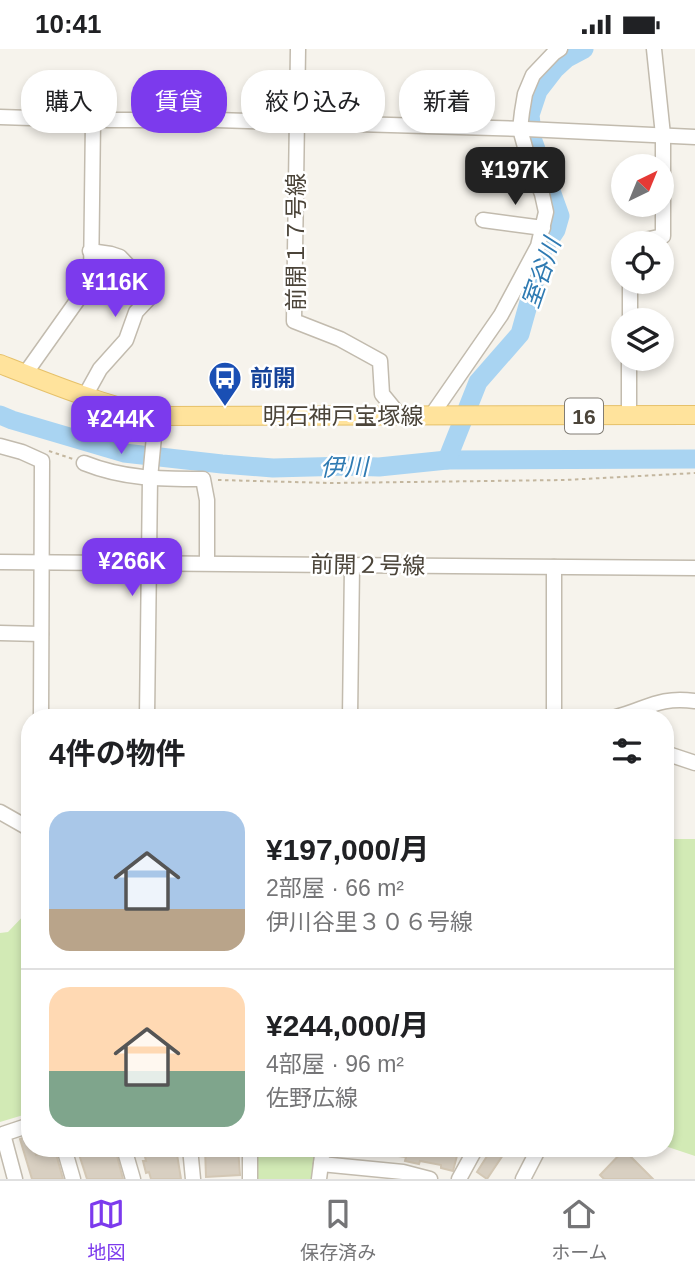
<!DOCTYPE html>
<html lang="ja">
<meta charset="utf-8">
<style>
body{margin:0;font-family:Helvetica,"Noto Sans JP",sans-serif;background:#f2f2f2;color:#202124;height:100vh;display:flex;flex-direction:column;font-size:26px;white-space:nowrap}
*{box-sizing:border-box;margin:0}
p{font-size:23px;color:#757577}
.icon{flex:none;width:38px;height:38px;fill:none;stroke:currentColor;stroke-width:2;stroke-linecap:round;stroke-linejoin:round}
.map{position:relative;flex:1;overflow:hidden}
.panel{position:absolute;left:21px;top:660px;width:653px;height:448px;display:flex;flex-direction:column;background:#fff;border-radius:28px;box-shadow:0 4px 10px #0003}
.panel>*{flex:none}
.banner{position:absolute;left:21px;top:21px;width:654px;height:63px;display:flex;gap:14px}
.needle{width:46px;rotate:43deg}
.fabs{position:absolute;left:611px;top:105px;display:grid;gap:14px}
.fabs a{display:grid;place-items:center;width:63px;height:63px;border-radius:50%;background:#fff;box-shadow:0 4px 10px #0003;font-size:35px}
.price{position:absolute;translate:-50% -60px;padding:0 16px;border-radius:14px;background:#7c3aed;color:#fff;font-size:23px;line-height:46px;filter:drop-shadow(0 2px 4px #0008)}
.price::after{content:'';position:absolute;left:50%;top:42px;width:21px;height:16px;margin-left:-10px;background:inherit;clip-path:polygon(0 0,100% 0,50% 100%)}
.price.current{background:#222;color:#fff}
ul{padding:0;list-style:none}
li{display:flex;align-items:center;gap:21px;height:175px;padding:0 28px}
li+li{border-top:2px solid #e0e0e0}
li span{display:grid;place-items:center;flex:none;width:196px;height:140px;border-radius:21px;color:#555}
li>.icon{margin-inline-start:auto}
span .icon{width:84px;height:84px;fill:#fffc;stroke-width:1}
li b{font-size:30px}
h2{display:flex;justify-content:space-between;align-items:center;height:84px;padding:0 28px;font-size:30px}
.pill{padding:0 24px;border-radius:28px;background:#fff;box-shadow:0 4px 10px #0003;font-size:24px;line-height:63px}
.pill.current{background:#7c3aed;color:#fff}
.status{display:flex;justify-content:space-between;align-items:center;height:49px;padding:0 35px;background:#fff;direction:ltr}
.status svg{height:19px;fill:currentColor}
.menu{display:flex;justify-content:space-around;align-items:center;height:98px;border-top:2px solid #e0e0e0;background:#fff;font-size:19px;color:#757577}
.menu a{display:grid;justify-items:center;gap:4px}
.menu .current{color:#7c3aed}
.map>svg:first-child{display:block}
</style>
<div class="status"><b>10:41</b><svg viewBox="0 0 49 12"><path d="M0 12V9h3v3zM5 12V6h3v6zM10 12V3h3v9zM15 12V0h3v12zM26 1h20v11H26zM47 4h2v5h-2z"/></svg></div>
<div class="map">
<svg width="695" height="1130" viewBox="0 0 695 1130">
<rect width="100%" height="100%" fill="#f6f3ec"/>
<g fill="#d2eab5">
<polygon points="671,790 695,790 695,1107 665,1097 665,793"/>
<polygon points="30,860 30,1064 0,1073 0,884 8,883"/>
<polygon points="255,1099 320,1099 316,1130 256,1130"/>
</g>
<g fill="none" stroke-linecap="round" stroke-linejoin="round">
<g stroke="#a9d4f2" stroke-width="19">
<polyline points="0,366 12,371 124,404 222,415 273,419 349,417 379,418 447,411 695,410"/>
<polyline points="447,411 478,333 520,285 544,199 556,181 560,167 533,92 530,66 538,42 555,20 567,9 584,0"/>
</g>
</g>
<g fill="#d8cfc1" stroke="#d3c7b4" stroke-width="2">
<polygon points="30,1086 30,1099 34,1099 36,1106 55,1101 63,1130 32,1130 20,1090"/>
<polygon points="77,1099 115,1099 123,1130 87,1130"/>
<polygon points="143,1099 176,1099 181,1130 151,1130 149,1123 146,1124 143,1112 146,1112"/>
<polygon points="205,1099 238,1099 240,1126 206,1128"/>
<polygon points="375,1099 459,1099 453,1122 441,1119 441,1116 420,1112 419,1115 405,1112 406,1108 374,1104"/>
<polygon points="486,1099 499,1099 505,1103 487,1130 477,1123 489,1104 485,1102"/>
<polygon points="624,1101 653,1130 604,1130 600,1126"/>
</g>
<g fill="none" stroke-linecap="round" stroke-linejoin="round">
<defs>
<g id="minor">
<polyline points="298,0 294,272 340,290 380,312 382,345 400,367"/>
<polyline points="0,68 93,71 216,71 526,80 695,88"/>
<polyline points="483,171 543,179"/>
<polyline points="631,194 663,187 663,86 654,0"/>
<polyline points="630,271 630,233"/>
<polyline points="25,325 91,232 93,71"/>
<polyline points="85,347 100,320 126,291 136,263 154,244 120,208 111,205 90,202"/>
<polyline points="431,367 501,266 538,197 546,163 542,145 528,109 520,80 522,63 525,45 533,26 554,4 560,0"/>
<polyline points="629,367 629,310"/>
<polyline points="0,397 22,403 42,412 41,668"/>
<path d="M84 414C124 430 160 430 203 430L207 451V514"/>
<polyline points="0,513 695,519"/>
<polyline points="554,518 554,668"/>
<polyline points="0,584 41,585"/>
<polyline points="147,668 150,429 156,367"/>
<polyline points="350,668 352,517"/>
<path d="M616 668C647 660 659 647 695 652"/>
<polyline points="665,704 695,714"/>
<polyline points="0,763 30,780"/>
<polyline points="64,1099 73,1130"/>
<polyline points="124,1099 133,1130"/>
<polyline points="190,1099 193,1130"/>
<polyline points="321,1115 403,1123 430,1130"/>
<polyline points="15,1130 3,1085 30,1076"/>
<polyline points="250,1130 250,1099"/>
<polyline points="319,1130 323,1099"/>
<polyline points="459,1130 476,1099"/>
<polyline points="523,1130 539,1099"/>
</g>
<path id="major" d="M0 315C51 335 103 356 156 367L695 366"/>
</defs>
<use href="#minor" stroke="#c2bbae" stroke-width="17"/>
<use href="#major" stroke="#e6c16a" stroke-width="20"/>
<g stroke="#c4b79f" stroke-width="2" stroke-dasharray="3.5 3.5" stroke-linecap="butt">
<polyline points="49,402 73,410"/>
<polyline points="218,431 331,434 565,431 695,424"/>
</g>
<use href="#minor" stroke="#fff" stroke-width="14"/>
<use href="#major" stroke="#ffe39c" stroke-width="18"/>
</g>
<defs>
<symbol id="bus-pin" viewBox="-11 -11 22 30"><path d="M0 17L-7.5 6A9.5 9.5 0 1 1 7.5 6Z" fill="#1a4fb4" stroke="#fff"/><path d="M-5-6H5V4H4V6H2V4H-2V6H-4V4H-5ZM-3.5-4V0h7V-4ZM-3.5 1.2v1.5H-2V1.2ZM2 1.2v1.5H3.5V1.2Z" fill="#fff"/></symbol>
</defs>
<g fill-rule="evenodd">
<use href="#bus-pin" x="206" y="310" width="38" height="52"/>
</g>
<g text-anchor="middle" dominant-baseline="central" stroke-width="5" stroke-linejoin="round" paint-order="stroke">
<rect fill="#fff" stroke="#817c74" stroke-width="2" x="565" y="349.5" width="38" height="35" rx="5"/>
<g font-size="21" font-weight="bold" fill="#4b4439">
<text x="584" y="367">16</text>
</g>
<g font-size="23" fill="#4b4439" stroke="#fff">
<text transform="translate(296 193) rotate(-90)">前開１７号線</text>
<text x="343" y="367">明石神戸宝塚線</text>
<text transform="translate(368 516) rotate(1)">前開２号線</text>
</g>
<g font-size="23" font-weight="bold" fill="#164399" stroke="#fff" text-anchor="start">
<text x="250" y="329">前開</text>
</g>
<g font-size="24" font-style="italic" fill="#2e7ab2" stroke="#fff">
<text transform="translate(541 224) rotate(-71)">室谷川</text>
<text transform="translate(344 418) rotate(-1)">伊川</text>
</g>
</g>
</svg>
<div class="fabs">
<a><svg class="needle" viewBox="-14 -14 28 28"><path d="M0-13l5 13h-10z" fill="#e53935"/><path d="M0 13l5-13h-10z" fill="#757577"/></svg></a>
<a><svg class="icon" aria-label="locate" viewBox="0 0 24 24"><circle cx="12" cy="12" r="6"/><path d="M12 2v4M12 18v4M2 12h4M18 12h4"/></svg></a>
<a><svg class="icon" aria-label="layers" viewBox="0 0 24 24"><path d="M12 4l9 5-9 5-9-5zM3 14l9 5 9-5"/></svg></a>
</div>
<b class="price current" style="left:515px;top:158px">¥197K</b>
<b class="price" style="left:115px;top:270px">¥116K</b>
<b class="price" style="left:121px;top:407px">¥244K</b>
<b class="price" style="left:132px;top:549px">¥266K</b>
<div class="banner">
<a class="pill">購入</a>
<a class="pill current">賃貸</a>
<a class="pill">絞り込み</a>
<a class="pill">新着</a>
</div>
<section class="panel">
<h2>4件の物件<svg class="icon" aria-label="filters" viewBox="0 0 24 24"><path d="M4 7h16M4 17h16"/><circle cx="9" cy="7" r="2"/><circle cx="15" cy="17" r="2"/></svg></h2>
<ul>
<li><span style="background:linear-gradient(#a9c7e8 70%,#b9a48a 0)"><svg class="icon" aria-label="home" viewBox="0 0 24 24"><path d="M3 11l9-7 9 7M6 9v11h12V9"/></svg></span><div><b>¥197,000/月</b><p>2部屋 · 66 m²</p><p>伊川谷里３０６号線</p></div></li>
<li><span style="background:linear-gradient(#ffd9b3 60%,#7fa58c 0)"><svg class="icon" aria-label="home" viewBox="0 0 24 24"><path d="M3 11l9-7 9 7M6 9v11h12V9"/></svg></span><div><b>¥244,000/月</b><p>4部屋 · 96 m²</p><p>佐野広線</p></div></li>
</ul>
</section>
</div>
<nav class="menu">
<a class="current"><svg class="icon" aria-label="map" viewBox="0 0 24 24"><path d="M3 6l6-2 6 2 6-2v14l-6 2-6-2-6 2zM9 4v14M15 6v14"/></svg>地図</a>
<a><svg class="icon" aria-label="saved" viewBox="0 0 24 24"><path d="M7 4h10v16l-5-4-5 4z"/></svg>保存済み</a>
<a><svg class="icon" aria-label="home" viewBox="0 0 24 24"><path d="M3 11l9-7 9 7M6 9v11h12V9"/></svg>ホーム</a>
</nav>
